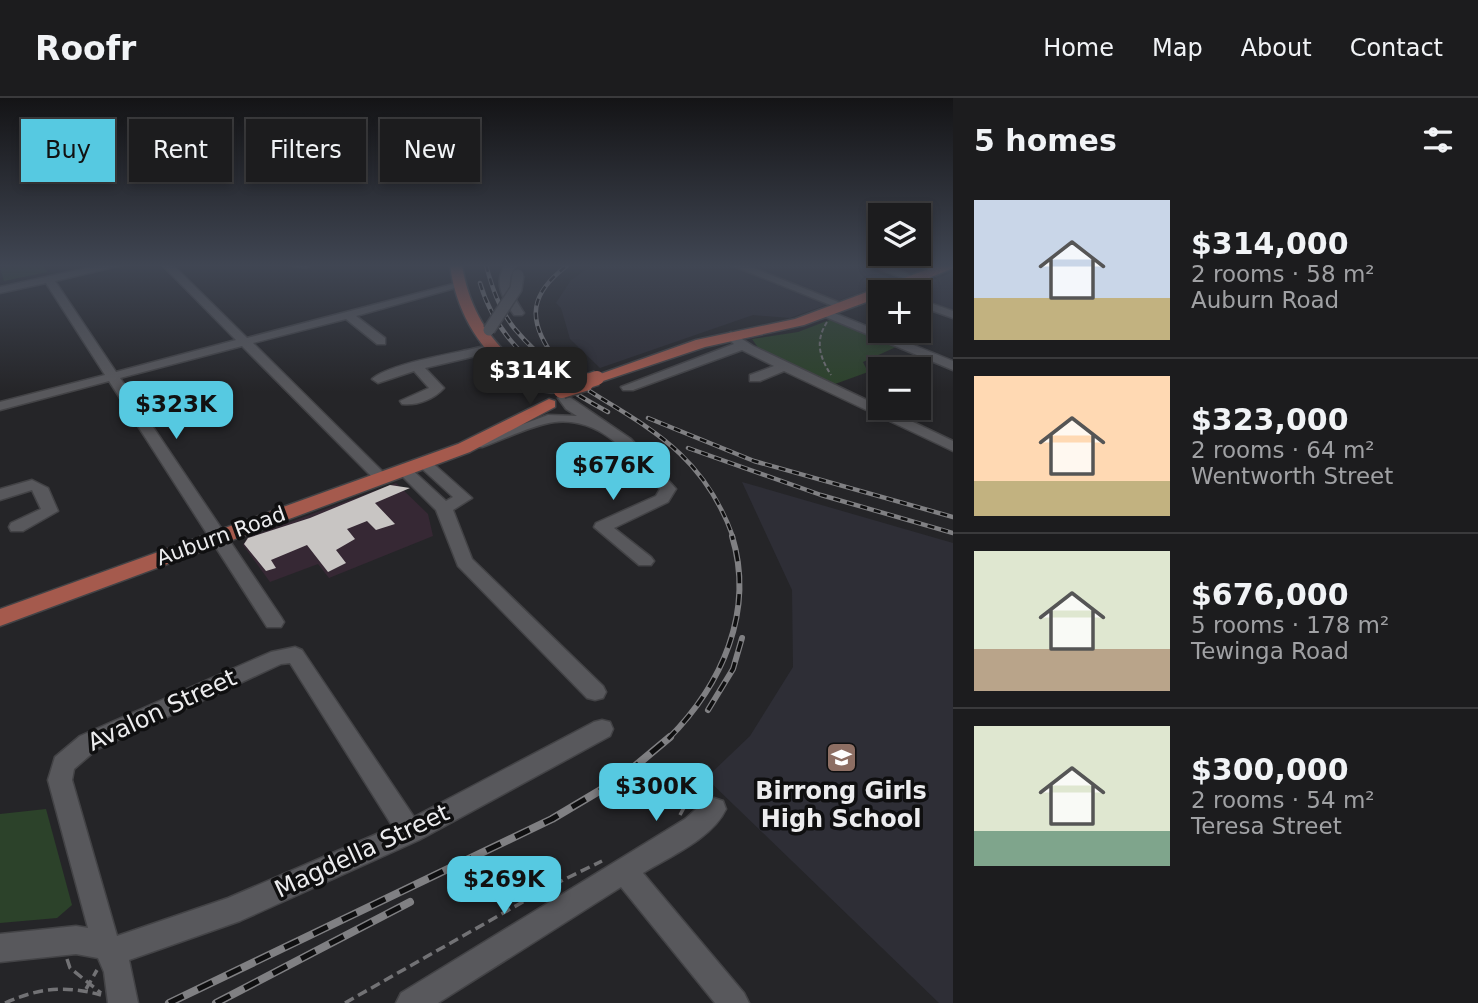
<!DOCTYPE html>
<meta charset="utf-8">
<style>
body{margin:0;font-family:"DejaVu Sans",sans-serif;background:#29292b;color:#f1f3f6;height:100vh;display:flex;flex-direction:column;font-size:26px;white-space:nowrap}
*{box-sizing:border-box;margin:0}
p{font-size:23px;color:#a0a1a4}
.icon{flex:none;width:38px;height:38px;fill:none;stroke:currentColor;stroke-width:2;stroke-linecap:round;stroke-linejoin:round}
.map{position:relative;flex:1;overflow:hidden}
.side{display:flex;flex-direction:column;background:#1c1c1e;width:525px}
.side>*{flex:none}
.banner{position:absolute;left:21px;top:21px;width:665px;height:63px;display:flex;gap:14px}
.buttons{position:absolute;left:868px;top:105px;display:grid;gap:14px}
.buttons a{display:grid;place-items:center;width:63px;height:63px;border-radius:0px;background:#1c1c1e;box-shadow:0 4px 10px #0003,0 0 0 2px #3a3a3c;font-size:35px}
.price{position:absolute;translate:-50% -60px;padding:0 16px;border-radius:14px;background:#56c9e1;color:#111;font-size:23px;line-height:46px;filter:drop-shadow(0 2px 4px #0008)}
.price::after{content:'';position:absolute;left:50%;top:42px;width:21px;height:16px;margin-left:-10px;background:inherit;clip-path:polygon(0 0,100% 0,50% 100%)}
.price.on{background:#222;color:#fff}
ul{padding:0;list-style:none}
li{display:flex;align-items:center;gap:21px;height:175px;padding:0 21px}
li+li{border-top:2px solid #3a3a3c}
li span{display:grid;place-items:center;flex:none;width:196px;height:140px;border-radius:0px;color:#555}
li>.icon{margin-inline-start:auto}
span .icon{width:84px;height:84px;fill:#fffc;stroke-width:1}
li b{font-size:30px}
h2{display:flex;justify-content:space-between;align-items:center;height:84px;padding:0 21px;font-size:30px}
.chip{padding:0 24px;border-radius:0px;background:#1c1c1e;box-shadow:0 4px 10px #0003,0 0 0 2px #3a3a3c;font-size:24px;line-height:63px}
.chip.on{background:#56c9e1;color:#111}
header{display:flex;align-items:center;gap:42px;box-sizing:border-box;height:98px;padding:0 35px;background:#1c1c1e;border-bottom:2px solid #3a3a3c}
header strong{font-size:33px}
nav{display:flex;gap:38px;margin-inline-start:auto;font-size:24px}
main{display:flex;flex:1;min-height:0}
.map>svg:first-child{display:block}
</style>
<header>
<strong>Roofr</strong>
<nav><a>Home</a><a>Map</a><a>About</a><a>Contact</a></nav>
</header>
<main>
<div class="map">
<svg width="953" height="905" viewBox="0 0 953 905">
<rect width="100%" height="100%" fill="#252528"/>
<polygon fill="#362834" points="396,385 428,416 433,438 329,480 318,466 270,484 243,447 247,440"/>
<g fill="#2e2e36">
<polygon points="593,167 859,167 895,182 790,220 753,217 600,270 570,241 561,210 556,205 571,182"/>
<polygon points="953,174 953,212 919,199 919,194 906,193"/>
<polygon points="742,384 953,445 953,905 939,905 706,680 750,638 793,569 792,492"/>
</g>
<g fill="#2c422a">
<polygon points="12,167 43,167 47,174 4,183 0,170"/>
<polygon points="832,221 896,249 863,264 868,274 835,286 759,251 752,241 798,234"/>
<polygon points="46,711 72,807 57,820 0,825 0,716"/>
</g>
<polygon fill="#c8c5c3" points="390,387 410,390 375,405 395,426 376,432 367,423 347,431 355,441 336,452 346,465 328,474 307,447 271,462 276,470 266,473 244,446 248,440 310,420"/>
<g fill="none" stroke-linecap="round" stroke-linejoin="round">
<defs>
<g id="minor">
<polygon points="101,167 122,167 55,183 116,274 236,242 162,167 173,167 247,240 457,185 462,188 356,218 385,240 385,246 377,246 346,221 253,245 385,376 388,379 385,382 375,382 242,248 120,280 281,519 284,524 281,529 267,529 109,283 0,312 0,304 105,277 46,185 0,195 0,189"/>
<polygon points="289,167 311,167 306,170"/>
<path d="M506 167H517C503 183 514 200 524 215L522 217H514C504 203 492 184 506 167Z"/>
<polygon points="731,167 746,167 848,208 838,210"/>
<polygon points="870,167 886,167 922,182 913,184"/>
<polygon points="919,201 953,213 953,220 919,208"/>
<polygon points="821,213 829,213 953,263 953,272 821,217"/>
<polygon points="731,234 753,248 953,343 953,353 784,273 760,283 750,283 750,277 774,268 742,252 633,292 623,292 621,289 734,246 725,238"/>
<path d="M493 246 497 247V253L425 270 444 290C434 301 417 308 402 306L400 303 429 290 414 273 378 285 372 281C391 264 465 254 493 246Z"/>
<path d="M565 296 631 341 676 391 668 404 614 430 651 459 654 463 651 467H639L594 429 596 425 656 398 660 391C631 359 603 319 555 324 534 326 503 342 482 349H472L470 346 548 317 577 318 566 311 558 300Z"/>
<polygon points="423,359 428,361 472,400 453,412 472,461 603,588 606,594 603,600 595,602 587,600 458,468 436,412 395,371 403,366 408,368 446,403 453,399 418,367 415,364"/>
<polygon points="32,382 48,390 58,413 23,433 11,433 9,429 11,425 41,411 32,392 0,402 0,391"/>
<path d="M295 549 302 552 414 719 594 624 602 622 610 624 613 631 610 638 419 742 240 823 129 862 138 905H108L104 874 98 860 76 856 0 864V836L76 828 88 830 48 682 55 659 80 638 271 554ZM290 565 393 729 228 800 117 838 72 682 74 671 96 652 281 566Z"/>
<path d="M714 700 723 703 726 711C713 740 669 759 643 775L744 895 749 905H715L621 789 438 905H396L401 895 685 721 705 703Z"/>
</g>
<g id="major">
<path d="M450 167H462C471 224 504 265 557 288V294C545 297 531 289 522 283 481 256 456 215 450 167Z"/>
<polygon points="939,167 953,167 953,170 895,194 880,194 880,199 804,227 705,249 597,285 589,280 696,242 795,221"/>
<polygon points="549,301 555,303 555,309 470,354 0,528 0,511 458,346"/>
</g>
</defs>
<use href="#minor" stroke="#434346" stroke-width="3"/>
<use href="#major" stroke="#434346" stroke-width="3"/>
<path stroke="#727275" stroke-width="2" stroke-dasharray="4.5 2.5" stroke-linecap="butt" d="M827 224C815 243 819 258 831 277"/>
<g stroke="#727275" stroke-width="3.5" stroke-dasharray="10 5" stroke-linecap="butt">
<polyline points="680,717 693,693 711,690 711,694"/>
<polyline points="67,861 70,870 101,895"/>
<polyline points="86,891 97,872"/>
<path d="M5 905C39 890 65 887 101 897"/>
<polyline points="345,905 549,789 602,763"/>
</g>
<use href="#minor" fill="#58585c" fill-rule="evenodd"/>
<use href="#major" fill="#a55a4d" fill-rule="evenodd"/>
<defs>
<g id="rail-far2">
<path d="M486 167C492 189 499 211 514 230 586 317 689 315 733 439"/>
<path d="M480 185C499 250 551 283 608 314"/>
<path d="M554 259C526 221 530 195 568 167"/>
<polyline points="648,320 754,363 953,419"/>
<polyline points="688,350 821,397 953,435"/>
</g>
<g id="rail-far1">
<polyline points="708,612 733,571 742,540"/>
<path d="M668 641C722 587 755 513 732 438"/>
</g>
<g id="rail">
<polyline points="169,905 552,721 621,680 670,639"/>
<polyline points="216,905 410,804"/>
</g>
</defs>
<use href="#rail-far2" stroke="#808083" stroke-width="4.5"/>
<use href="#rail-far1" stroke="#808083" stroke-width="6"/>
<use href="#rail" stroke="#808083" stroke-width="8"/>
<use href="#rail-far2" stroke="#0f0f10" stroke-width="2.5" stroke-dasharray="7" stroke-linecap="butt"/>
<use href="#rail-far1" stroke="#0f0f10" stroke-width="3.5" stroke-dasharray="11" stroke-linecap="butt"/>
<use href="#rail" stroke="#0f0f10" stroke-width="5" stroke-dasharray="16" stroke-linecap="butt"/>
<defs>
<polyline id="minor-bridge" points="489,232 516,191 518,177"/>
<polyline id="major-bridge-far1" points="579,286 597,280"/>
<polyline id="major-bridge" points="562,291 585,284"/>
</defs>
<use href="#minor-bridge" stroke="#434346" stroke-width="14" stroke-linecap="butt"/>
<use href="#major-bridge-far1" stroke="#434346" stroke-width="17" stroke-linecap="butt"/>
<use href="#major-bridge" stroke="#434346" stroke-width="21" stroke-linecap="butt"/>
<use href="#minor-bridge" stroke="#58585c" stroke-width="11"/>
<use href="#major-bridge-far1" stroke="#a55a4d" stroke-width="14"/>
<use href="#major-bridge" stroke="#a55a4d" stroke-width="18"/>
</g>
<linearGradient id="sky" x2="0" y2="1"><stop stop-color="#141416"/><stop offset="0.57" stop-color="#404653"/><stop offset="1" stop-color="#404653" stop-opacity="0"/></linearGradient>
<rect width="953" height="294" fill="url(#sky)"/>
<defs>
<symbol id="school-square" viewBox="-11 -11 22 22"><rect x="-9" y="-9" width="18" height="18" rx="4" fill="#8d6e63" stroke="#0f0f10"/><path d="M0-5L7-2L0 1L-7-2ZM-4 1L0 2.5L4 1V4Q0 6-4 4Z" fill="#fff"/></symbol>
</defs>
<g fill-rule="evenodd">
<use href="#school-square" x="824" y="642" width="35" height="35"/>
</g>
<g text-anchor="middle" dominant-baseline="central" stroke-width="7" stroke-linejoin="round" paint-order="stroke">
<g font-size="21" fill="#ececee" stroke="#0f0f10">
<text transform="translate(221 438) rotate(-20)">Auburn Road</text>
</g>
<g font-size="24" fill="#ececee" stroke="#0f0f10">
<text transform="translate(162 612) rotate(-25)">Avalon Street</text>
<text transform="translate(362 753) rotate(-25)">Magdella Street</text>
</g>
<g font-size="24" font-weight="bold" fill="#ececee" stroke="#0f0f10">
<text x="841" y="693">Birrong Girls<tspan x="841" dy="28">High School</tspan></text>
</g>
</g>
</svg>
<div class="buttons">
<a><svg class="icon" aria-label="layers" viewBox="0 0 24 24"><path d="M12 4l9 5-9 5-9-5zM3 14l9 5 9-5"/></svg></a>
<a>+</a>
<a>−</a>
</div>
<b class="price on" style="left:530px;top:309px">$314K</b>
<b class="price" style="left:176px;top:343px">$323K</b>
<b class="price" style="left:613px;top:404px">$676K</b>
<b class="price" style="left:656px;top:725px">$300K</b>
<b class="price" style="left:504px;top:818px">$269K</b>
<div class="banner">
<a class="chip on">Buy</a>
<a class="chip">Rent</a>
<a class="chip">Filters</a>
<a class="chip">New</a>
</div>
</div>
<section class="side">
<h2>5 homes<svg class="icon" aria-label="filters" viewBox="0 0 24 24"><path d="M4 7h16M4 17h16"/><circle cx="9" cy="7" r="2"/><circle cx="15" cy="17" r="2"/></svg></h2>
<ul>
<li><span style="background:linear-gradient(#c9d6e8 70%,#c2b280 0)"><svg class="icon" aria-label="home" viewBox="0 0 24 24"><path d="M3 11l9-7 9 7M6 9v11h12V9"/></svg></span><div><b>$314,000</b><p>2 rooms · 58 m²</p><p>Auburn Road</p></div></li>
<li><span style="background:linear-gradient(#ffd9b3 75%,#c2b280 0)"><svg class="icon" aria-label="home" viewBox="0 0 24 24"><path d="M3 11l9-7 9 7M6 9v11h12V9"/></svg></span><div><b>$323,000</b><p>2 rooms · 64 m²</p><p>Wentworth Street</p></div></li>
<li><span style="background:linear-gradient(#dfe7d0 70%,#b9a48a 0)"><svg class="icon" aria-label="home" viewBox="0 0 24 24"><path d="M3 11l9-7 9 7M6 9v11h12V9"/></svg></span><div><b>$676,000</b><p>5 rooms · 178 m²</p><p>Tewinga Road</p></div></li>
<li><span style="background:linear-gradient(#dfe7d0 75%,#7fa58c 0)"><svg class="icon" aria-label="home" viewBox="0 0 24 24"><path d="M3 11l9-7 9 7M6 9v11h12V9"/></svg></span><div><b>$300,000</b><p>2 rooms · 54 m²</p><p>Teresa Street</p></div></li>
</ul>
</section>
</main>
